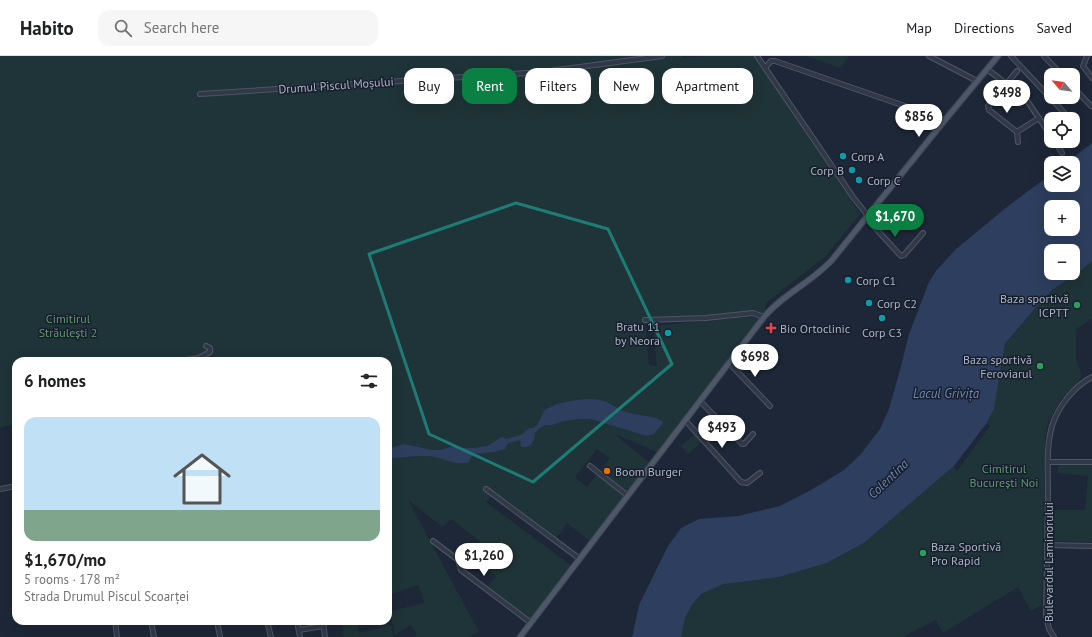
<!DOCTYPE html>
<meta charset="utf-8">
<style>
body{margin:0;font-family:"PT Sans",sans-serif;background:#f6f6f6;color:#202124;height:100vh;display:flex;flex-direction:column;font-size:15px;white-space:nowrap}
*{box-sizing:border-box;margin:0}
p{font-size:13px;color:#757577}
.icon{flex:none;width:22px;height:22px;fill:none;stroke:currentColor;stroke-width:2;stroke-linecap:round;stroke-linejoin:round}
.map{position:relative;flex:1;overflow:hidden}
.sheet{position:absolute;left:12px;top:301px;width:380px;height:268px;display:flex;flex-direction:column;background:#fff;border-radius:12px;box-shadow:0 4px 16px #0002}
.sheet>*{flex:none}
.banner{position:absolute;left:404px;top:12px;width:380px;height:36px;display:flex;gap:8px}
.needle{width:26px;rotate:299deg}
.fabs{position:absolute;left:1044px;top:12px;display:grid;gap:8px}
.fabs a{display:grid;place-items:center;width:36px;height:36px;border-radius:8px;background:#fff;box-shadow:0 4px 16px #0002;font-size:20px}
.price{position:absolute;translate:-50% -34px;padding:0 9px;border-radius:14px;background:#fff;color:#222;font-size:13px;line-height:26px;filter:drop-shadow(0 1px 2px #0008)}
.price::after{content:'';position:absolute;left:50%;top:24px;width:12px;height:9px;margin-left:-6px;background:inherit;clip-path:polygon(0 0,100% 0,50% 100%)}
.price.active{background:#0b8043;color:#fff}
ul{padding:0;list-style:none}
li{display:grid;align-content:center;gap:8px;height:212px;padding:0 12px}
li span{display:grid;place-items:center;height:124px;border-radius:12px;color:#555}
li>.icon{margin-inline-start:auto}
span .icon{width:72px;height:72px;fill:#fffc;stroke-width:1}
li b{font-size:17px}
h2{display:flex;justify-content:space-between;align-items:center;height:48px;padding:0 12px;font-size:17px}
.chip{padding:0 14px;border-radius:12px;background:#fff;box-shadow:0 4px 16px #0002;font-size:14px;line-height:36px}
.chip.active{background:#0b8043;color:#fff}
header{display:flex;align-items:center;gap:24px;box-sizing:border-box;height:56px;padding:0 20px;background:#fff;border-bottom:1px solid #e0e0e0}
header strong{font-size:19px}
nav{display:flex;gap:22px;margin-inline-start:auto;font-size:14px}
.search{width:280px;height:36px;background:#f6f6f6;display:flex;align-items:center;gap:10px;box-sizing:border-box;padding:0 14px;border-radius:12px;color:#757577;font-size:15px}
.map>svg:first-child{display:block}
</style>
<header>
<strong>Habito</strong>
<div class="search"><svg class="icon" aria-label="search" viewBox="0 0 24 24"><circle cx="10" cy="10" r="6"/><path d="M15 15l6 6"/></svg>Search here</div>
<nav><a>Map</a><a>Directions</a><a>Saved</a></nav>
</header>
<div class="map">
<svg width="1092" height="581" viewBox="0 0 1092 581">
<rect width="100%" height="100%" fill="#1d2737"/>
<g fill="#1f3438">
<polygon points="0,0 682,0 682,2 706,0 754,0 860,158 826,200 766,247 764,261 753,257 645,264 649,309 657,310 653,270 760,260 762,261 659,397 613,377 651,408 629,437 600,415 610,402 597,393 575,421 587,431 598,416 628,440 592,487 567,467 557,482 494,435 486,446 573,511 531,567 486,533 496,520 469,500 480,485 451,463 443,471 408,444 479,576 469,581 414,581 417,578 410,569 395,579 390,555 425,547 418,529 388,539 388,305 16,305 16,368 0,372"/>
<polygon points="807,0 849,0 840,12"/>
<polygon points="1092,205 1092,263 1076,273 1076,303 1081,317 1081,322 1061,344 1048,366 1045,384 1042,549 1031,555 1018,531 943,577 936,564 903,581 681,581 685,562 692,549 701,538 724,528 779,521 827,507 865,486 954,410 957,415 990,370 986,368 994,353 1005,289 1037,250 1052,234 1078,217"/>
<polygon points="695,378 702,385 688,398 681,390"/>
<polygon points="1092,408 1092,486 1053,485 1054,454 1085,454 1088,420 1057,417 1058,411 1061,409"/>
<polygon points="357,566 359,577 391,569 394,581 344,581 342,569"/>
</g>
<g fill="#2d3e5e" fill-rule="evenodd">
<path d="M1092 87V205L1078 217 1052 234 1037 250 1005 288 994 353 986 368 954 410 865 486 827 507 779 521 724 528 701 538 692 549 685 562 681 581H632L639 549 668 490 681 472 699 463 738 460 780 450 811 434 844 414 861 398 880 373 889 353 901 310 909 278 929 226 936 215 956 193 1007 151 1051 118V129H1073V107H1066ZM1051 151H1073V173H1051ZM1051 195H1073V217H1051Z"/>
<path d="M586 343C593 343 600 343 607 346 614 350 619 354 626 356 638 360 652 359 662 365L663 367 654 378 647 380 591 363H577L564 365 552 369H546L540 372 535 377 534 384 530 390 526 391H521L520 384 508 387 505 393 495 396 473 398 469 406C458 410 447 404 436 401 421 398 403 402 388 402V393L404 388 432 394H440L454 390 463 392H474L487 390 502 381 506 383 521 379 529 372H533L537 369 544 355 548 352 557 348 575 344Z"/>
</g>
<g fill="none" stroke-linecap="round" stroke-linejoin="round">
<defs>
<g id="minor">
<polyline points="757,0 853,141 868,160"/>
<polyline points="929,0 977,25"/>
<polyline points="1011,0 1070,63"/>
<polyline points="1044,0 1062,19"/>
<polyline points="1087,0 1083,10 1092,22"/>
<polyline points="765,12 771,5 775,5 945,64"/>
<polyline points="987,13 1026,43 1051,80"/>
<polyline points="1017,15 988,50 989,54 1017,76 1039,62"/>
<polyline points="1073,31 1091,50"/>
<polyline points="200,38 542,16 662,0"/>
<polyline points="1017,76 1018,86"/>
<polyline points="1055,85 1062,97"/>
<polyline points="866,162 901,200 904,199 923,177"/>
<polyline points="645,264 706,262 753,257 764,261"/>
<polyline points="180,305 199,302 210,296 210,292 206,290"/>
<polyline points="729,307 770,350"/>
<polyline points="700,345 742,388 744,388 753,378"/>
<polyline points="685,364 741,426 747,427 760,417"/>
<polyline points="1049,406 1092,406"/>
<polyline points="590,410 628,440"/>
<polyline points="0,433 16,430"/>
<polyline points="486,433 580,503"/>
<polyline points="433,485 458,504 461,514 531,567"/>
<polyline points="1047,489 1092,490"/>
<polyline points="115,565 117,581"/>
<polyline points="151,565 154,581"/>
<polyline points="217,565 220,581"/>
<polyline points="267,565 271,581"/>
<polyline points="297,565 300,581"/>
<polyline points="323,565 325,581"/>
<polyline points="299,574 323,570"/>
<path d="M1054 581 1049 573 1046 560C1047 519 1047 478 1048 437 1048 415 1046 391 1052 370 1058 351 1074 330 1092 321"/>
</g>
<path id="major" d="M520 581 764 261C783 238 812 226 832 204L945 64 998 0"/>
</defs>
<use href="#minor" stroke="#4e5666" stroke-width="6"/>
<use href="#major" stroke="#3a4251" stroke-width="7"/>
<use href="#minor" stroke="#313948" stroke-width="4"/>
<use href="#major" stroke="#4e5768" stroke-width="5"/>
</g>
<path fill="none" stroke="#1e7c77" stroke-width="3" stroke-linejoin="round" d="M516 147 608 173 672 308 533 426 429 378 369 198Z"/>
<g fill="#0f9aa8" stroke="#171e2c" stroke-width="1.5">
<circle cx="843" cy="100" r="4"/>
<circle cx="852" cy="114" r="4"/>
<circle cx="859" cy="124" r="4"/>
<circle cx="848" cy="224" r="4"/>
<circle cx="869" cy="247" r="4"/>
<circle cx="882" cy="262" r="4"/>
<circle cx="668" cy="277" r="4"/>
</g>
<g fill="#2e9e5b" stroke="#171e2c" stroke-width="1.5">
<circle cx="1077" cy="249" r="4"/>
<circle cx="1040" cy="310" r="4"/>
<circle cx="923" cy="497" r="4"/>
</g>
<path fill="#e0444e" stroke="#171e2c" stroke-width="1.5" d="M769 266h4v4h4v4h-4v4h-4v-4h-4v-4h4z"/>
<circle fill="#e8710a" stroke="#171e2c" stroke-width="1.5" cx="607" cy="415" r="4"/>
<g text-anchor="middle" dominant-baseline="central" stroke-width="3" stroke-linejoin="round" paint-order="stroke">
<g font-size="12" fill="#aab3c5" stroke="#171e2c">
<text transform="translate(336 29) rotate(-4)">Drumul Piscul Moșului</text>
<text transform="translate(1048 506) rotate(-90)">Bulevardul Laminorului</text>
</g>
<g font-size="12" fill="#aab3c5" stroke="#171e2c" text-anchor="start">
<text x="851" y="100">Corp A</text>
<text x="844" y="114" text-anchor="end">Corp B</text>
<text x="867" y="124">Corp C</text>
<text x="856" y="224">Corp C1</text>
<text x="1069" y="242" text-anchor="end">Baza sportivă<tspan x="1069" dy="14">ICPTT</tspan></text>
<text x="877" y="247">Corp C2</text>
<text x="660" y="270" text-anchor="end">Bratu 11<tspan x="660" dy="14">by Neora</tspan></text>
<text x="780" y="272">Bio Ortoclinic</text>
<text x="882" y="276" text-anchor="middle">Corp C3</text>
<text x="1032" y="303" text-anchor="end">Baza sportivă<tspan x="1032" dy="14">Feroviarul</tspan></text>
<text x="615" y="415">Boom Burger</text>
<text x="931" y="490">Baza Sportivă<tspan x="931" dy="14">Pro Rapid</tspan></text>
</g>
<g font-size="12" fill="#619771" stroke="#171e2c">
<text x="68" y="262">Cimitirul<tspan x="68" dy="14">Străulești 2</tspan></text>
<text x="1004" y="412">Cimitirul<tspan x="1004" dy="14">București Noi</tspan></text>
</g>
<g font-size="13" font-style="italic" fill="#6f87b1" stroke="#171e2c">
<text x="946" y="337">Lacul Grivița</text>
<text transform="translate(888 423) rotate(-44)">Colentina</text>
</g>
</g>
</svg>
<div class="fabs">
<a><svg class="needle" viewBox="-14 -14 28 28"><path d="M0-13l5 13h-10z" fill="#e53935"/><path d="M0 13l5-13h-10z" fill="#757577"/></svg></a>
<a><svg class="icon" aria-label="locate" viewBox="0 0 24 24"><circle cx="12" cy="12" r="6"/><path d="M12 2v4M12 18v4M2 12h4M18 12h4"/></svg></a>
<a><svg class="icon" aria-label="layers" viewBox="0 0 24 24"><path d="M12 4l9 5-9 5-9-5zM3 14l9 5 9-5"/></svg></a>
<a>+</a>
<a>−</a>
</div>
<b class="price" style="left:1007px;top:58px">$498</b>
<b class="price" style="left:919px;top:82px">$856</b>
<b class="price active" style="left:895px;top:182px">$1,670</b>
<b class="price" style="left:755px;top:322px">$698</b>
<b class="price" style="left:722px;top:393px">$493</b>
<b class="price" style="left:484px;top:521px">$1,260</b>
<div class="banner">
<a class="chip">Buy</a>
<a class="chip active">Rent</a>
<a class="chip">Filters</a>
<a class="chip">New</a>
<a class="chip">Apartment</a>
</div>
<section class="sheet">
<h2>6 homes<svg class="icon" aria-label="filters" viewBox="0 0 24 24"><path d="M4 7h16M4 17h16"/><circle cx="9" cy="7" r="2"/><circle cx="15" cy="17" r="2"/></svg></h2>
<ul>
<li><span style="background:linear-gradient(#bfe0f5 75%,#7fa58c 0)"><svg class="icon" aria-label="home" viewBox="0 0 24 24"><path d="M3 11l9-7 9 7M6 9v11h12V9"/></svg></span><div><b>$1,670/mo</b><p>5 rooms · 178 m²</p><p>Strada Drumul Piscul Scoarței</p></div></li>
</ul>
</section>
</div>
